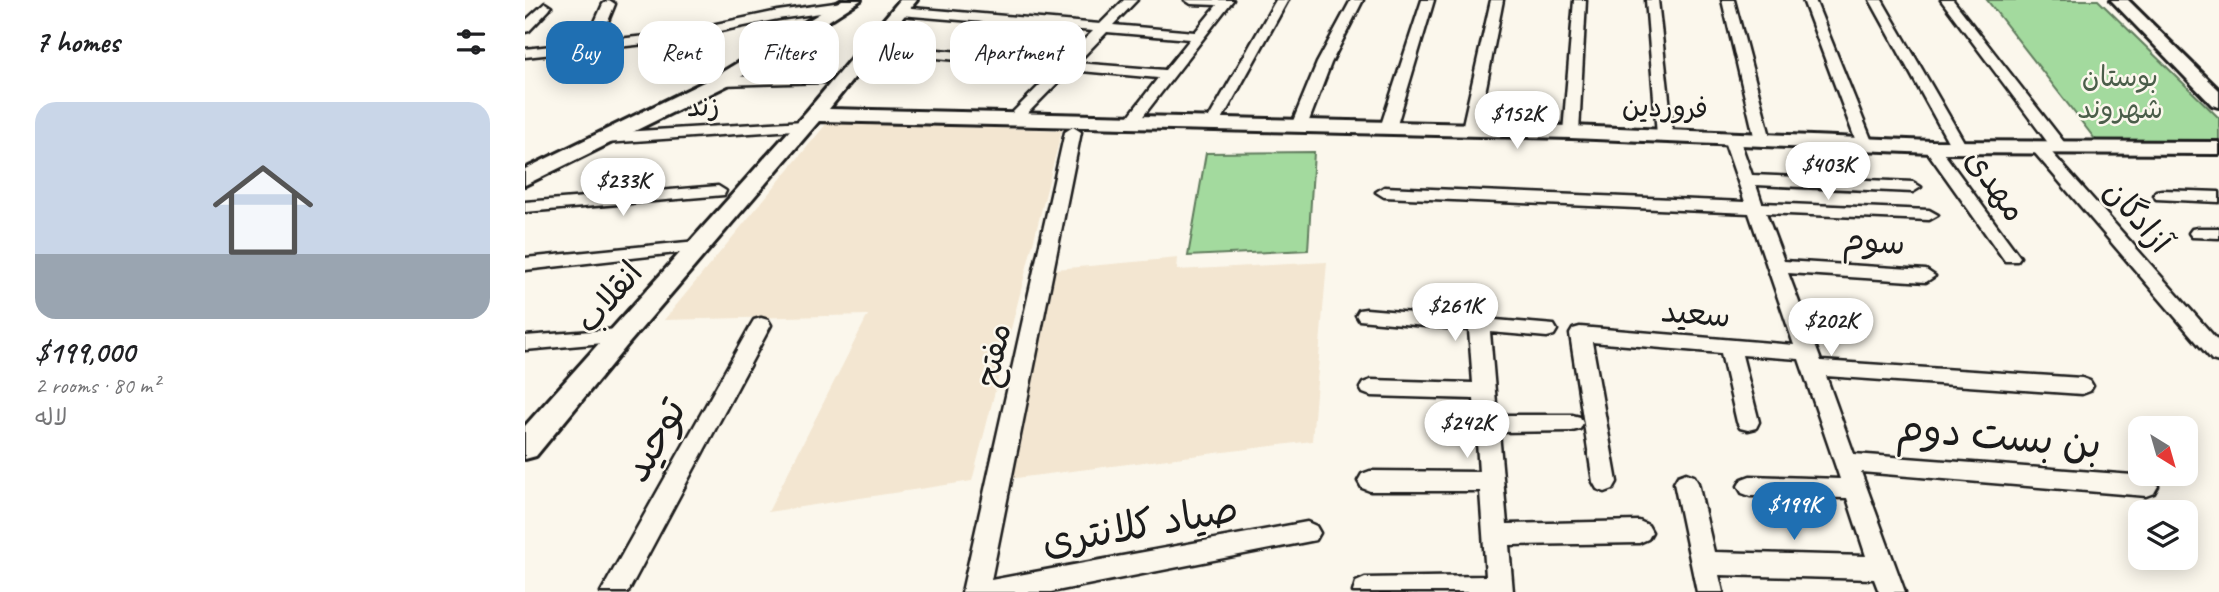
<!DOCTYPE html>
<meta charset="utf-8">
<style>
body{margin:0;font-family:Caveat,"Playpen Sans Arabic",sans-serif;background:#f2f2f2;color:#202124;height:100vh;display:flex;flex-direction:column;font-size:26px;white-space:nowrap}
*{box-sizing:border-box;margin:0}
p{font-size:23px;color:#757577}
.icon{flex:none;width:38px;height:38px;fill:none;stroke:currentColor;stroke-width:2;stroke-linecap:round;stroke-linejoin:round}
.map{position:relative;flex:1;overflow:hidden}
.sheet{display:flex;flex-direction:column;background:#fff;width:525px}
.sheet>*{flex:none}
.guide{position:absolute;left:21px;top:21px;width:665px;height:63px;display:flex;gap:14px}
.needle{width:46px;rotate:143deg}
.fabs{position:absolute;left:1603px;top:416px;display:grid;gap:14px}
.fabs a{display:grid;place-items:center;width:70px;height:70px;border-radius:14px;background:#fff;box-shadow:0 4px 18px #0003;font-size:35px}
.price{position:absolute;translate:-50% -60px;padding:0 16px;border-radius:24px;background:#fff;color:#222;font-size:23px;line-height:46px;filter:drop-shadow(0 2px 4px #0008)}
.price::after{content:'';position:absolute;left:50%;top:42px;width:21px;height:16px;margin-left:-10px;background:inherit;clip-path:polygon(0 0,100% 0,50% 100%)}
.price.selected{background:#1f6fb2;color:#fff}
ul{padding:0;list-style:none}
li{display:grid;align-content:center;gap:14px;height:371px;padding:0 35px}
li+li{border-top:2px solid #e0e0e0}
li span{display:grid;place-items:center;height:217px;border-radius:21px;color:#555}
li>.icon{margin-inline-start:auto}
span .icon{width:126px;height:126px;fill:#fffc;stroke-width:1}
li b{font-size:30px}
h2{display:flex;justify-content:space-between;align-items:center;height:84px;padding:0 35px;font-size:30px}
.tag{padding:0 24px;border-radius:21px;background:#fff;box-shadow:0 4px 18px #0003;font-size:24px;line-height:63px}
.tag.selected{background:#1f6fb2;color:#fff}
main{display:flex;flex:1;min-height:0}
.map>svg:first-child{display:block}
</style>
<main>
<section class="sheet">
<h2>7 homes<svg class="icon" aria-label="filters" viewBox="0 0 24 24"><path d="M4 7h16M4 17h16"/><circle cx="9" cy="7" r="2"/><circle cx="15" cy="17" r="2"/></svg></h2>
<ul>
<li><span style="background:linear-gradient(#c9d6e8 70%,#9aa5b1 0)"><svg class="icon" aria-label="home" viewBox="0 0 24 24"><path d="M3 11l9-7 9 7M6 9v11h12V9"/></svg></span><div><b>$199,000</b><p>2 rooms · 80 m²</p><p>لاله</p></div></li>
</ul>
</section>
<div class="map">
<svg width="1694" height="592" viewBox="0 0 1694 592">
<rect width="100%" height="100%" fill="#fbf7ec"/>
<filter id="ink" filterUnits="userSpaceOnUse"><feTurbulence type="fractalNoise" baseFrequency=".0143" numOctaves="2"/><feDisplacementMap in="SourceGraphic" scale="14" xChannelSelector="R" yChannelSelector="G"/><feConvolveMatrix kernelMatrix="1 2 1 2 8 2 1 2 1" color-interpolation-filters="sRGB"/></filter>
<g filter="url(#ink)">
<g fill="#f3e6d1">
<polygon points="302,123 537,130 447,481 243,512 343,315 139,320"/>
<polygon points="653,258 652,270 802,262 787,441 482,479 531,269"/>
</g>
<g fill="#a3da9e" stroke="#607b5d" stroke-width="2">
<polygon points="1462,0 1573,0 1694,118 1694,142 1573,143"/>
<polygon points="789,152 783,250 663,256 681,153"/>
</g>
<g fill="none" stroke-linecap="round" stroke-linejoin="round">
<defs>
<g id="street">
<polygon points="84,0 90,4 75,41 148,33 253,11 317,2 323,6 317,10 253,19 148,41 0,57 0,49 61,42 78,4"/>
<path d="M599 0H612L588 25 670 32 692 5 666 4 660 0H708L612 124 607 125 600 121 633 78 545 70 495 121H485L483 118 485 115 531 69 345 52 338 48 345 44 538 61 568 31 375 15 369 11 375 7 575 24ZM582 32 665 39 640 70 552 63Z"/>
<polygon points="751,0 763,0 695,123 688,127 683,126 681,123"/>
<polygon points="826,0 838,0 806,63 782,126 774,131 769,129 766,126 792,63"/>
<polygon points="897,0 909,0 871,128 868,131 858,131 855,128"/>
<polygon points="966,0 978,0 953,129 945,134 937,129"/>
<polygon points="1049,0 1061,0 1054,132 1046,137 1038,132"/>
<polygon points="1121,0 1133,0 1148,135 1140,140 1132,135"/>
<polygon points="1197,0 1209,0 1246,140 1243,143 1233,143 1230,140"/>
<polygon points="1278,0 1290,0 1348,144 1345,147 1335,147 1332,144"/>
<polygon points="1345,0 1357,0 1442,147 1439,150 1429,150 1426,147"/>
<polygon points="1416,0 1428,0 1542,146 1544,149 1542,152 1530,152"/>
<polygon points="20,3 26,7 24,10 4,31 0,32 0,21"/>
<polygon points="296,75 301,76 301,82 196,85 189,81 196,77"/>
<polygon points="279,121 287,126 284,129 80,143 72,138 80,133"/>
<polygon points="548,127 556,132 466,580 782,522 791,526 795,533 791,540 526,592 437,592 540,132"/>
<polygon points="1206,133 1214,138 1227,175 1388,182 1396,187 1388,192 1231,185 1237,203 1404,210 1413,215 1404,220 1241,213 1259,261 1401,270 1410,276 1401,282 1263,273 1296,361 1557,378 1565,381 1568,386 1565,391 1557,394 1301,376 1329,454 1621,476 1629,479 1633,486 1629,493 1621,496 1336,472 1380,592 1354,592 1349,579 1194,575 1198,592 1172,592 1149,483 1153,476 1161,473 1169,476 1173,483 1189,552 1341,556 1322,498 1225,496 1217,493 1213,486 1217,479 1225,476 1315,479 1274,359 1217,355 1234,422 1231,428 1223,430 1215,428 1212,422 1196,353 1067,342 1092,482 1088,489 1080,492 1072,489 1068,482 1045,334 1048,329 1055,327 1269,345 1224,213 859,197 851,192 859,187 1220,202 1198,138"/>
<polygon points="1407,142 1412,144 1492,253 1495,257 1492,261 1480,261 1399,147"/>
<polygon points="1515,144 1521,146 1694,342 1694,362 1687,360 1509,152 1507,149"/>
<polygon points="193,186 201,191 199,195 0,212 0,202"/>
<polygon points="1637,190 1694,192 1694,202 1631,199 1629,195 1631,191"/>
<polygon points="1673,228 1694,228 1694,238 1667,237 1664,233 1667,229"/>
<polygon points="172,241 178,242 181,246 178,250 0,270 0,258"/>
<polygon points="841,309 1029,325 1032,330 1029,335 1022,337 965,332 972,415 1047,415 1055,417 1058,423 1055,429 1047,431 974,432 982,524 1114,521 1123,525 1127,532 1123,539 1114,543 984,545 988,592 828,592 831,582 840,578 961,576 955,491 845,491 837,488 833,481 837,474 845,471 954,472 949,399 846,396 838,393 835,388 838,383 846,380 948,383 944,330 834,320 831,315 834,310"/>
<polygon points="236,318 243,320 246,325 103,592 76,592 226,325 229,320"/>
<polygon points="94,329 101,331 104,336 101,341 0,350 0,336"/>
</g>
<g id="secondary">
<polygon points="317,0 336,0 203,85 0,185 0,169 189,77"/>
<polygon points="375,0 392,0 304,109 1046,126 1407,141 1694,142 1694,154 1407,153 1046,138 294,121 104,343 11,456 0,459 0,426 282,111"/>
<polygon points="1586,0 1603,0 1694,90 1694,107 1687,105"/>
</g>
</defs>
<use href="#street" stroke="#1c1c1c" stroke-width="5"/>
<use href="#secondary" stroke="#1c1c1c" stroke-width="6"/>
<use href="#street" fill="#fbf7ec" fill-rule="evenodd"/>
<use href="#secondary" fill="#fbf7ec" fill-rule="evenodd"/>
</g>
</g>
<g text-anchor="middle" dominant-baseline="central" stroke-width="5" stroke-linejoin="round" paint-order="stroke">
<g font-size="28" fill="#4b5e4a" stroke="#fbf7ec">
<text x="1595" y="76">بوستان<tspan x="1595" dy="32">شهروند</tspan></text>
</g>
<g font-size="28" fill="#1c1c1c" stroke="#fbf7ec">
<text transform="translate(178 106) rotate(-3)">زند</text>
<text transform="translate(1140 107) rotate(2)">فروردین</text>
</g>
<g font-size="33" fill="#1c1c1c" stroke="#fbf7ec">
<text transform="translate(1471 185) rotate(55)">مهدی</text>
<text transform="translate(1613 216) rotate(49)">آزادگان</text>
<text transform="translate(1349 241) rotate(4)">سوم</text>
<text transform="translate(84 297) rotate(-49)">انقلاب</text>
<text transform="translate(1171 313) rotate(5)">سعید</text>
<text transform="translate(468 355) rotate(-78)">مفتح</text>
</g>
<g font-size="40" fill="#1c1c1c" stroke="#fbf7ec">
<text transform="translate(1474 436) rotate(5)">بن بست دوم</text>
<text transform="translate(129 440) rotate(-61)">توحید</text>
<text transform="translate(615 525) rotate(-10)">صیاد کلانتری</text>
</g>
</g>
</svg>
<div class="fabs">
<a><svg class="needle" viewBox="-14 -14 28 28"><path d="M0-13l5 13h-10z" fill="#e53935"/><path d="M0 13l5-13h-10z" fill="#757577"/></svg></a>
<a><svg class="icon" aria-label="layers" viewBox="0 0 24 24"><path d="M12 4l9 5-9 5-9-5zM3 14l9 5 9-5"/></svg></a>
</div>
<b class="price" style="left:992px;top:151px">$152K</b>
<b class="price" style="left:1303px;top:202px">$403K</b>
<b class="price" style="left:98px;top:218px">$233K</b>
<b class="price" style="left:930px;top:343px">$261K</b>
<b class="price" style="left:1306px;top:358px">$202K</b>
<b class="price" style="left:942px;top:460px">$242K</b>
<b class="price selected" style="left:1269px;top:542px">$199K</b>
<div class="guide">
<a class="tag selected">Buy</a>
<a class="tag">Rent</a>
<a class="tag">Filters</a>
<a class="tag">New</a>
<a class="tag">Apartment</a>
</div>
</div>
</main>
